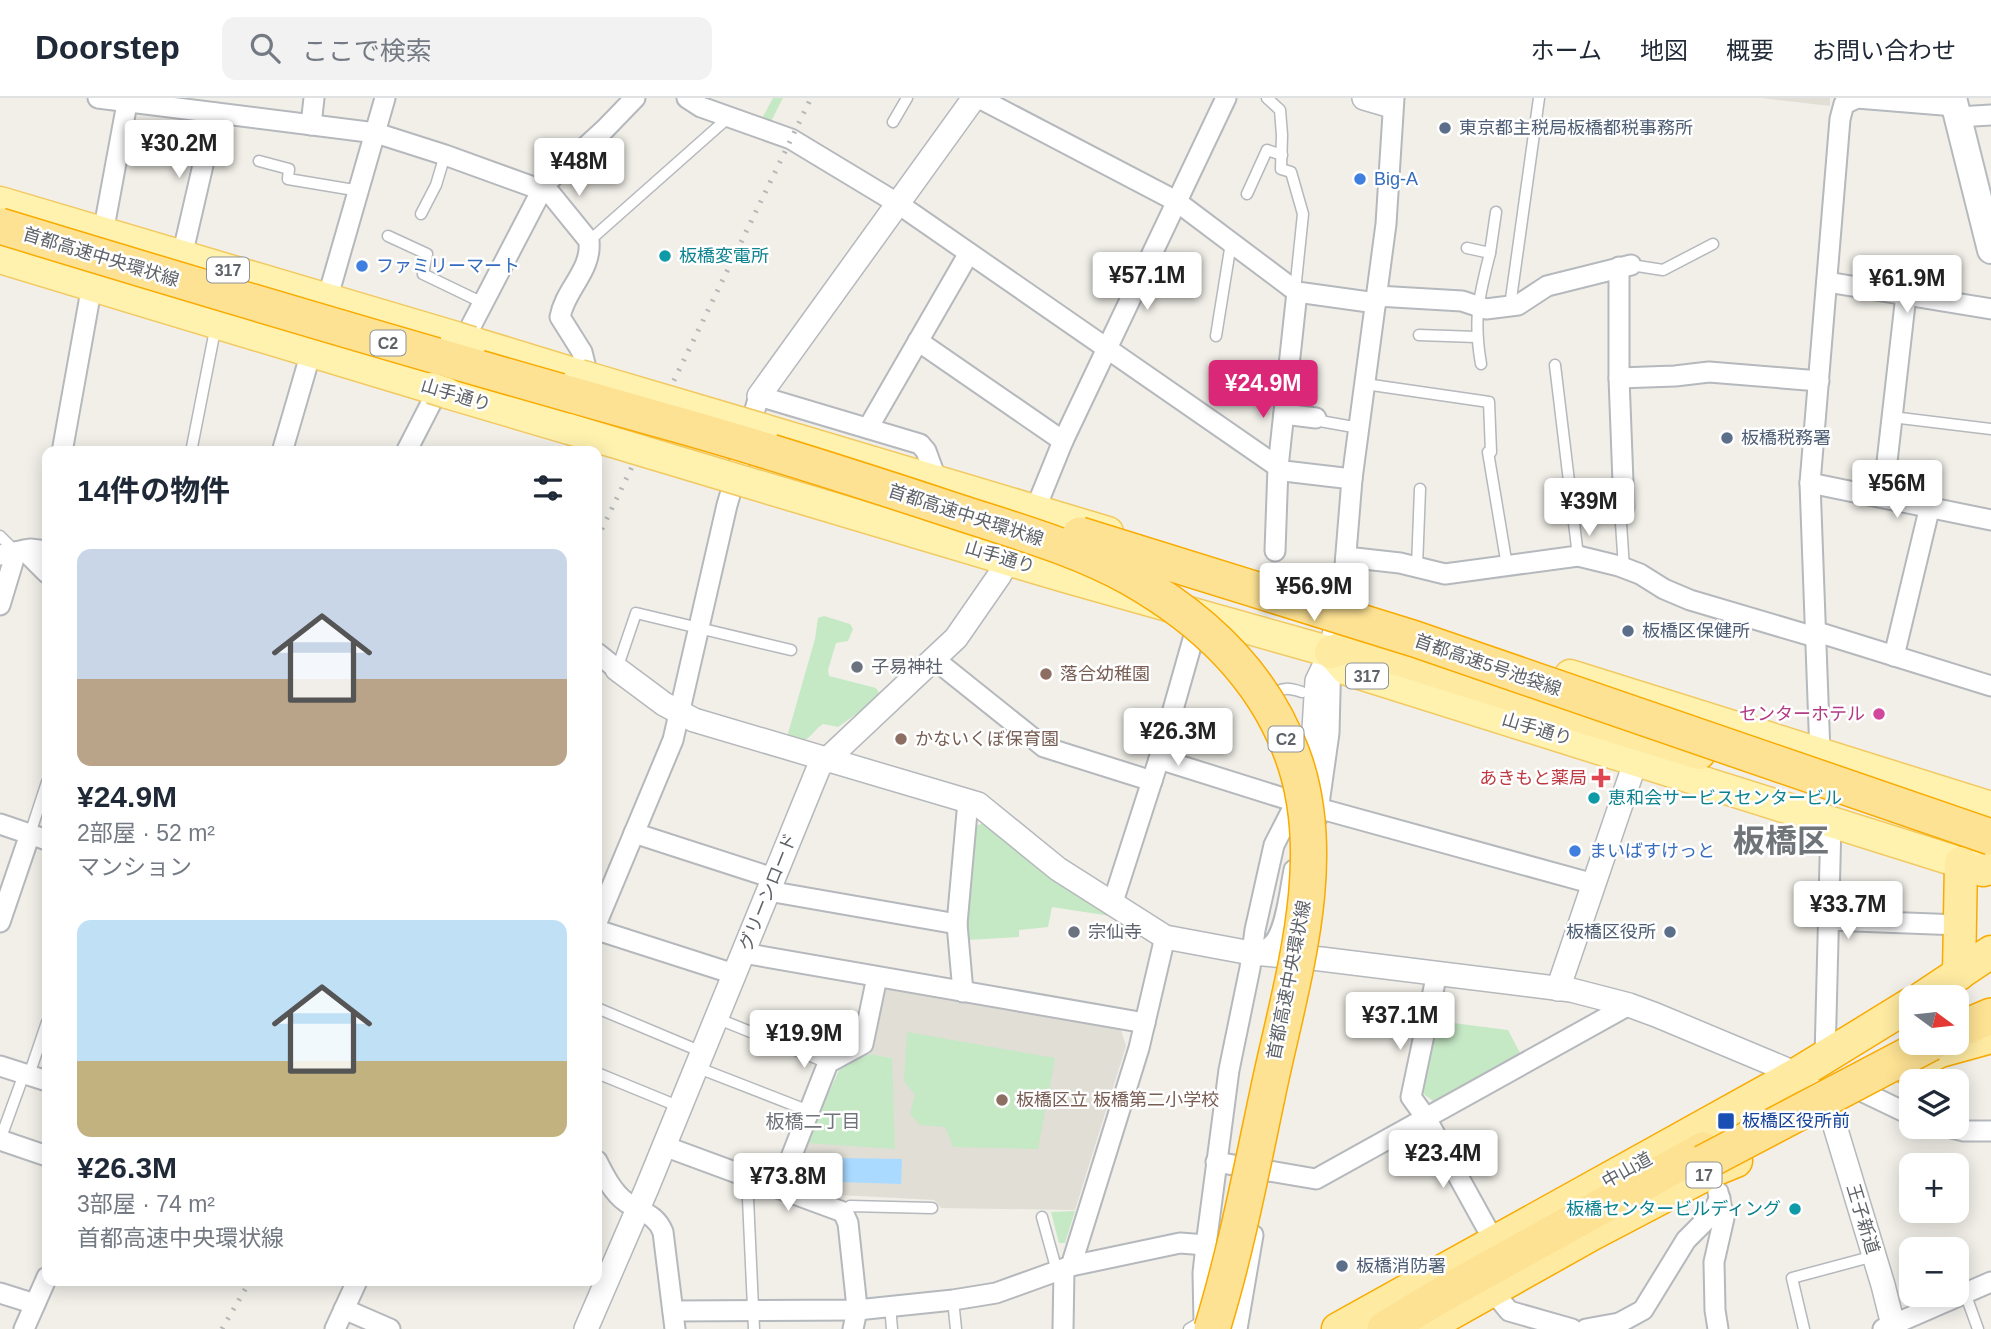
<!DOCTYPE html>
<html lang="ja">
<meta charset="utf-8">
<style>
body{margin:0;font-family:Helvetica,"Noto Sans JP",sans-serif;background:#f2f2f3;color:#1f2937;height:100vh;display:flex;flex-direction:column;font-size:26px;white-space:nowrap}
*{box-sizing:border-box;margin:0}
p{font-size:23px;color:#747a83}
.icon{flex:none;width:38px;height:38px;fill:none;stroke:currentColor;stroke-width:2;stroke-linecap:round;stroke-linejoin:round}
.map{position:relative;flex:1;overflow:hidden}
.sheet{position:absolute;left:42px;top:348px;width:560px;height:840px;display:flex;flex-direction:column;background:#fff;border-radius:14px;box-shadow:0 4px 18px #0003}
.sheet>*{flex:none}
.needle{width:46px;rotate:105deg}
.controls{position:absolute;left:1899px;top:887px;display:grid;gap:14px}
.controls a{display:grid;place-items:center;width:70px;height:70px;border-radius:14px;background:#fff;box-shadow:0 4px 18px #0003;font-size:35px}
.price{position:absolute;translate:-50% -60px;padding:0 16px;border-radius:7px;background:#fff;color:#222;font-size:23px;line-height:46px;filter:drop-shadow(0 2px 4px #0008)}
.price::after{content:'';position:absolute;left:50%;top:42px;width:21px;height:16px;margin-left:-10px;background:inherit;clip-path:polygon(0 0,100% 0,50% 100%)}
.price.selected{background:#db2777;color:#fff}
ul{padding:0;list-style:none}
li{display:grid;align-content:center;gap:14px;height:371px;padding:0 35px}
li span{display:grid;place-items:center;height:217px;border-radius:14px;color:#555}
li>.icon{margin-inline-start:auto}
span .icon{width:126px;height:126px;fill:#fffc;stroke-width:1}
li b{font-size:30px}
h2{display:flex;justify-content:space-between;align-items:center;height:84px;padding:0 35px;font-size:30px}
header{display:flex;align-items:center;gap:42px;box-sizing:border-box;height:98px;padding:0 35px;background:#fff;border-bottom:2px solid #e0e1e3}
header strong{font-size:33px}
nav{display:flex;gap:38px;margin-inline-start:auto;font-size:24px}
.search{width:490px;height:63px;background:#f2f2f3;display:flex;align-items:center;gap:18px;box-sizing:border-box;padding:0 24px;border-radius:14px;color:#747a83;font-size:26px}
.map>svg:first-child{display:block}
</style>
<header>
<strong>Doorstep</strong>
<div class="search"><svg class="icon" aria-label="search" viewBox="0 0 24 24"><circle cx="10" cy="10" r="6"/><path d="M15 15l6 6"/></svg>ここで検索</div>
<nav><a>ホーム</a><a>地図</a><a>概要</a><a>お問い合わせ</a></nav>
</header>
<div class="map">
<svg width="1991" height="1231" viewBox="0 0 1991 1231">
<rect width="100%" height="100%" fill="#f1efe8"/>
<g fill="#e1ded6">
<polygon points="1761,0 1830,0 1830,8"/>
<polygon points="888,889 1120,929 1126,948 1075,1112 941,1110 934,1102 840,1097 796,1082 793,1075 805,1045 892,960 870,956 883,892"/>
</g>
<g fill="#c5e8c5">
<polygon points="773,0 783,0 769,27 761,22"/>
<path d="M824 518 850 526 853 531 848 543 836 545 828 572 829 578 876 590 879 595 873 604 838 629 823 626C814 632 811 640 801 644L787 639 815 541 818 520Z"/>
<polygon points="988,724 1117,819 1052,809 1048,829 1019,832 1019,839 968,842 966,823 974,728"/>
<polygon points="1437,923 1508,932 1520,955 1433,1003 1421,994"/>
<polygon points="907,934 1055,960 1038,1051 953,1049 945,1029 920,1027 910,1016 915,997 904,983"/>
<polygon points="870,956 892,960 895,1051 805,1045 842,966"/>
<polygon points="1075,1113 1065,1145 1059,1145 1051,1114"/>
</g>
<polygon fill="#aadaff" points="841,1060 902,1061 901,1086 840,1084"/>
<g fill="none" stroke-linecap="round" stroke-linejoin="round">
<defs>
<g id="service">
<polyline points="1267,0 1280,12 1282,37 1281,71 1291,74 1303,116 1295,193"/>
<polyline points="893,24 907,0"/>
<polyline points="259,63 289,71 288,81 360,93"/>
<polyline points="1247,96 1267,52 1282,57"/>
<polyline points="421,116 436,87 445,57"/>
<polyline points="388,138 427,156 423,176 481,204"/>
<polyline points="589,143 729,19"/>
<polyline points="1467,150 1490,155 1496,114"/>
<polyline points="1631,167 1663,172 1713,146"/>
<polyline points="1510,208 1539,0"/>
<polyline points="1419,237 1476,239"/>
<polyline points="1216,238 1231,145"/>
<path d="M1481 266C1473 220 1479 199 1490 155"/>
<polyline points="1555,267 1578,458"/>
<polyline points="1365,286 1489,304 1491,354 1488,354 1507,468"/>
<polyline points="1892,319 1991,331"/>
<polyline points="1316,320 1320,323 1359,330"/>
<polyline points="191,354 216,227"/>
<polyline points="1623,410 1620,410 1624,470"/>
<polyline points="0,438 15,453"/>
<polyline points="1417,469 1420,391"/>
<polyline points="617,571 636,515 791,552"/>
<path d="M1273 599C1279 587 1292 591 1302 594"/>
<polyline points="30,736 47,684"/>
<polyline points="597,910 702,954"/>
<polyline points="716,920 828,965"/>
<polyline points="696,969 809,1013"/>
<polyline points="597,975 680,1009"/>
<polyline points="29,977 47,924"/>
<polyline points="0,1042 24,976"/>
<polyline points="747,1079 754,1231"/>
<polyline points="843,1114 850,1108 932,1110"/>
<polyline points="1042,1119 1057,1173"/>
<polyline points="1965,1195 1978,1231"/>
<polyline points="953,1202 956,1231"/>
<polyline points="890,1208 892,1231"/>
<polyline points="1189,1231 1204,1222"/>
<polyline points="1804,1231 1792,1180 1874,1158"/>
</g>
<g id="minor">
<path d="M98 0 376 35 445 57 550 95 589 143C592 173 565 191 560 219L582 254 590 286"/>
<polyline points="687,0 701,9 791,41 897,105 1284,373 1352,381"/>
<polyline points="979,0 1176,103 1297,194 1376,205"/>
<polyline points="1958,19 1991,17"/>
<polyline points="311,27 314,0"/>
<polyline points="103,135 128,0"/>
<polyline points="182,158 215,15"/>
<polyline points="1619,169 1619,280 1624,410"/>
<polyline points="1827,184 1991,211"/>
<polyline points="1377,198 1462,203 1486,211 1518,207 1547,188 1631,167"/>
<polyline points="324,212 385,0"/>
<polyline points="918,243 1063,343"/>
<polyline points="459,251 545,86 605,31 635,0"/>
<polyline points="1619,280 1675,278 1709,274 1819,283"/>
<polyline points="1284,316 1316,320"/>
<polyline points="868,330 969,155"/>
<polyline points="62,354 92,187"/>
<polyline points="282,354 314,244"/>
<polyline points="406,354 442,284"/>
<polyline points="1810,385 1991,422"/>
<polyline points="1883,399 1906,197"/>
<polyline points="1035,412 1063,343 1226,0"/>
<polyline points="24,452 47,475"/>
<polyline points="1275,453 1278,369 1297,194"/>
<polyline points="0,457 30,451 47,453"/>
<polyline points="1346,459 1400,465 1445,476 1578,458 1619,468 1640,476 1664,491 1690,502 1815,539"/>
<polyline points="1340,504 1343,492 1352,381 1386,126 1394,0"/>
<polyline points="0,507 16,454"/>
<polyline points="1814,533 1991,588"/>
<polyline points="597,555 617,571"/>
<polyline points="1894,558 1930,408"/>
<polyline points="934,561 1044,649 1152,683"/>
<polyline points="1820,656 1810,385 1840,21 1844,6 1857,0 1955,8"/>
<polyline points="1159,661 1296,704 1594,786"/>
<polyline points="1317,720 1329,635 1331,555"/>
<polyline points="0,726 47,742"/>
<polyline points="634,735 773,780"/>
<polyline points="768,793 957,826"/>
<polyline points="1112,807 1159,661 1199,520"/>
<polyline points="1828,822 1960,827"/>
<polyline points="0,824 30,736"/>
<polyline points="597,824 673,642 727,407 759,298 920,346 926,353 937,383"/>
<polyline points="597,832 734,876"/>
<polyline points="743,855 1145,925"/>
<path d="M1251 855C1258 853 1266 853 1272 847 1286 834 1290 791 1294 772"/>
<polyline points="1437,875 1411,999 1426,1020 1495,1145"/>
<polyline points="963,894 957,826 968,703"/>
<polyline points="1825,959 1831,725"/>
<polyline points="0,968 47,983"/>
<polyline points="1863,994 1911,1017"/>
<polyline points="1948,1029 1964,1033 1991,1033"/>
<polyline points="0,1042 47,1058"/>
<polyline points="664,1048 843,1114 848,1125 856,1200 857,1212 853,1231"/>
<path d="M597 1063C604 1077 613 1095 626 1104 641 1114 656 1116 663 1134L675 1231"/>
<polyline points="1216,1064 1316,1081 1629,907"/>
<polyline points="779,1090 828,965 863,946 877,879"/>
<polyline points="1718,1094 1724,1120 1714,1164 1715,1212 1718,1231"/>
<polyline points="1071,1168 1139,950 1165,839"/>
<polyline points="1491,1191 1509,1213 1572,1231"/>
<polyline points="0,1195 35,1206"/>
<polyline points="344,1211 390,1231"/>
<polyline points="673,1213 857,1212 953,1202 996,1195 1071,1168 1180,1145 1206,1147"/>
<polyline points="1204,1224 1203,1175 1206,1147 1229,972 1250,870 1255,832 1274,747 1296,704"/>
<polyline points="24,1231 47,1179"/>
<polyline points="335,1231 357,1183"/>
<polyline points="1063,1231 1064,1171"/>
<polyline points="1237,1231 1253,1137"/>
<polyline points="1586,1231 1619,1225 1643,1212 1686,1142 1710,1118 1720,1100"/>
<polyline points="1883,1231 1991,1184"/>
</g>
<g id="tertiary">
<polyline points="1364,0 1388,7"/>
<polyline points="759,298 974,0"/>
<polyline points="617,571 664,606 694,622 978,706 1058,771 1165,839 1251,855 1321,861 1571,892 1629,907 1656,917 1797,976 1830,1012 1883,1187 1893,1227"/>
<polyline points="1304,685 1314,631 1317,583 1331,554 1340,504"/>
<polyline points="1558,891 1636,662"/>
<polyline points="586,1231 647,1090 819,669 956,540 999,478 1016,448"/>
</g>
<polyline id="secondary" points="1953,0 1991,152"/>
<g id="primary">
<polyline points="0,104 456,239"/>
<polyline points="0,160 431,290"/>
<polyline points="472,244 580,277"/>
<polyline points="447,295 569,331"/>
<polyline points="763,331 1108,434"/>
<polyline points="746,384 1068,480 1331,554 1347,572 1984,772"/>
<polyline points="1570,577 1991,709"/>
</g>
<g id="trunk">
<polyline points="1331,554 1350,548 1361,550 1699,655"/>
<polyline points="1983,772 1991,770"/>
<polyline points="1959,876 1961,765"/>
<polyline points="1922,900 1991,854"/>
<polyline points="1907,970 1940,953 1991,939"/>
<polyline points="1338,1231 1797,976 1911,906"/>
<polyline points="1423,1231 1592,1136 1714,1072 1736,1063"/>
</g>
<g id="motorway">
<polyline points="1956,933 1991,918"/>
<polyline points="1385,1231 1436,1200 1703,1052"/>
</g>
</defs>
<use href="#service" stroke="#b5b8bc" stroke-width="13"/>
<use href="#minor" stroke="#b5b8bc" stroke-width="23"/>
<use href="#tertiary" stroke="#b5b8bc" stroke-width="26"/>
<use href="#secondary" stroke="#b6babf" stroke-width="30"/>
<use href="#primary" stroke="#f2c960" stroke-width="33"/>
<use href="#trunk" stroke="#f9ab00" stroke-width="35"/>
<use href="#motorway" stroke="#f9ab00" stroke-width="38"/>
<use href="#service" stroke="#fff" stroke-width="10"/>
<use href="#minor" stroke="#fff" stroke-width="19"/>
<use href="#tertiary" stroke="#fff" stroke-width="23"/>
<use href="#secondary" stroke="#fff" stroke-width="26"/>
<use href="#primary" stroke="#fff2af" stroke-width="30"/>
<use href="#trunk" stroke="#feeaa1" stroke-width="32"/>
<use href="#motorway" stroke="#fde293" stroke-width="35"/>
<g stroke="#b6b7b8" stroke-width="5" stroke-dasharray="2 9" stroke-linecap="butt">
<polyline points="597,441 811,0"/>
<polyline points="222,1231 250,1183"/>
</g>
<defs>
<g id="primary-bridge">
<polyline points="456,239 472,244"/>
<polyline points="580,277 763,331"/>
<polyline points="431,290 447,295"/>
<polyline points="569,331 746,384"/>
</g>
<g id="motorway-bridge">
<path d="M0 128C220 195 440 260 661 322 759 349 855 380 952 412 1012 432 1076 449 1131 480 1203 521 1263 577 1292 656 1332 762 1290 888 1268 994 1251 1074 1236 1153 1212 1231"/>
<polyline points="1080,437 1415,541 1991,739"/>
<polyline points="1703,1065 1931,945"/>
</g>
</defs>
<use href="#primary-bridge" stroke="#f2c960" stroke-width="33" stroke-linecap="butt"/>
<use href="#motorway-bridge" stroke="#f9ab00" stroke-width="38" stroke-linecap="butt"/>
<use href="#primary-bridge" stroke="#fff2af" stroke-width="30"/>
<use href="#motorway-bridge" stroke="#fde293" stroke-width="35"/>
</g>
<g fill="#5c6f8a" stroke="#fff" stroke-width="2.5">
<circle cx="1445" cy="30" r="7"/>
<circle cx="1727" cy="340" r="7"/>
<circle cx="1628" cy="533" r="7"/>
<circle cx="1670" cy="834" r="7"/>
<circle cx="1342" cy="1168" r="7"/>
</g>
<g fill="#3f7fe0" stroke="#fff" stroke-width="2.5">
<circle cx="1360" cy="81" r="7"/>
<circle cx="362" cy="168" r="7"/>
<circle cx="1575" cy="753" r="7"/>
</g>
<g fill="#0f9aa8" stroke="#fff" stroke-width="2.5">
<circle cx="665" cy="158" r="7"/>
<circle cx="1594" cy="700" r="7"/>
<circle cx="1795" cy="1111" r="7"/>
</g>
<g fill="#6b7280" stroke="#fff" stroke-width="2.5">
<circle cx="857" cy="569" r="7"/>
<circle cx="1074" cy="834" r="7"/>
</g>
<g fill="#8d6e63" stroke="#fff" stroke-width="2.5">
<circle cx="1046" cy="576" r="7"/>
<circle cx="901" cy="641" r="7"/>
<circle cx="1002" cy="1002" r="7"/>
</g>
<circle fill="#d1479c" stroke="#fff" stroke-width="2.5" cx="1879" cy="616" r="7"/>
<path fill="#e0444e" stroke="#fff" stroke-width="2.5" d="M1597.5 669.5h7v7h7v7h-7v7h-7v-7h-7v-7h7z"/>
<rect fill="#1a4fb4" stroke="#fff" stroke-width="2.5" x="1717" y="1014" width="18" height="18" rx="3.5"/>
<g text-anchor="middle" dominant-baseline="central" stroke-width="5" stroke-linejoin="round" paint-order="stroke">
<g fill="#fff" stroke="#8f9295" stroke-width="2">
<rect x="207" y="159.5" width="42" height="25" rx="5"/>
<rect x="370.5" y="232.5" width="35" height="25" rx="5"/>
<rect x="1346" y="565.5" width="42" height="25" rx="5"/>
<rect x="1268.5" y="628.5" width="35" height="25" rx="5"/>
<rect x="1686.5" y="1064.5" width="35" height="25" rx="5"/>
</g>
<g font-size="16" font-weight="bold" fill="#5f6368">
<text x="228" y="172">317</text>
<text x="388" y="245">C2</text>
<text x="1367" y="578">317</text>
<text x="1286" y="641">C2</text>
<text x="1704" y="1077">17</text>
</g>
<g font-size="18" fill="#4e5e75" stroke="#fff" text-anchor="start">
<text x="1459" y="30">東京都主税局板橋都税事務所</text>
<text x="1741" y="340">板橋税務署</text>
<text x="1642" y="533">板橋区保健所</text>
<text x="1656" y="834" text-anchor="end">板橋区役所</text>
<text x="1356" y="1168">板橋消防署</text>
</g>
<g font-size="18" fill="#366cbe" stroke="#fff" text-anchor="start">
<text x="1374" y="81">Big-A</text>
<text x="376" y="168">ファミリーマート</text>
<text x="1589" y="753">まいばすけっと</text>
</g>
<g font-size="18" fill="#0d838f" stroke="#fff" text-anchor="start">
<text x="679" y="158">板橋変電所</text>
<text x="1608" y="700">恵和会サービスセンタービル</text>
<text x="1781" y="1111" text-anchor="end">板橋センタービルディング</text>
</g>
<g font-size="18" fill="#5f6368" stroke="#fff">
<text transform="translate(101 159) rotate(17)">首都高速中央環状線</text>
<text transform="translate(456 297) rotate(17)">山手通り</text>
<text transform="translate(966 417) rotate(18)">首都高速中央環状線</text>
<text transform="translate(1000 459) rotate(17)">山手通り</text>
<text transform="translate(1488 567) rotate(19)">首都高速5号池袋線</text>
<text transform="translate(1537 631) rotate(17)">山手通り</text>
<text transform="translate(768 794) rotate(-68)">グリーンロード</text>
<text transform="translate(1289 882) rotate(-79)">首都高速中央環状線</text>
<text transform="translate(1627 1072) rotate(-29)">中山道</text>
<text transform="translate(1863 1121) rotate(73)">王子新道</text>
</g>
<g font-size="18" fill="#5b616d" stroke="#fff" text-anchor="start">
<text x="871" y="569">子易神社</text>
<text x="1088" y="834">宗仙寺</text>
</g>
<g font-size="18" fill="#785e54" stroke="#fff" text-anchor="start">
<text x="1060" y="576">落合幼稚園</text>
<text x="915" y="641">かないくぼ保育園</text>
<text x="1016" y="1002">板橋区立 板橋第二小学校</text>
</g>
<g font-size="18" fill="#b23c85" stroke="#fff" text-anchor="end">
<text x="1865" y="616">センターホテル</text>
</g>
<g font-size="18" fill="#be3a42" stroke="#fff" text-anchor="end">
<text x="1587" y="680">あきもと薬局</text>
</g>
<g font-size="18" fill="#164399" stroke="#fff" text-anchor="start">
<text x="1742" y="1023">板橋区役所前</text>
</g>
<g font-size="19" fill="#70757a" stroke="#fff">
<text x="813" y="1023">板橋二丁目</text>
</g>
<g font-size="32" font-weight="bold" fill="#70757a" stroke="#fff">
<text x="1781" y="743">板橋区</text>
</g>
</g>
</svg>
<div class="controls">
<a><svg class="needle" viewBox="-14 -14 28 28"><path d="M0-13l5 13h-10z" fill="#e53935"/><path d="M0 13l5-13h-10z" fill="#747a83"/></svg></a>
<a><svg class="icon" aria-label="layers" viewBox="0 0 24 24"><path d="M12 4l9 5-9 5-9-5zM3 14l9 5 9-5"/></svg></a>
<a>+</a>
<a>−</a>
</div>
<b class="price" style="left:179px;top:82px">¥30.2M</b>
<b class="price" style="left:579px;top:100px">¥48M</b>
<b class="price" style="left:1147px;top:214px">¥57.1M</b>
<b class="price" style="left:1907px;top:217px">¥61.9M</b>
<b class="price selected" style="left:1263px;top:322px">¥24.9M</b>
<b class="price" style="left:1897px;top:422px">¥56M</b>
<b class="price" style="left:1589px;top:440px">¥39M</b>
<b class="price" style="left:1314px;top:525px">¥56.9M</b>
<b class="price" style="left:1178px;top:670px">¥26.3M</b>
<b class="price" style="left:1848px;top:843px">¥33.7M</b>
<b class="price" style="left:1400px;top:954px">¥37.1M</b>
<b class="price" style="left:804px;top:972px">¥19.9M</b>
<b class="price" style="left:1443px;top:1092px">¥23.4M</b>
<b class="price" style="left:788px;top:1115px">¥73.8M</b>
<section class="sheet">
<h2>14件の物件<svg class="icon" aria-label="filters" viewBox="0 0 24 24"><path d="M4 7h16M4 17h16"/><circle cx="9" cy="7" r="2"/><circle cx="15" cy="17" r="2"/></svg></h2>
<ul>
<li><span style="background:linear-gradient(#c9d6e8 60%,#b9a48a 0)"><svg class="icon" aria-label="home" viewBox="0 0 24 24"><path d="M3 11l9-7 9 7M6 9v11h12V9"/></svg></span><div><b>¥24.9M</b><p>2部屋 · 52 m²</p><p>マンション</p></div></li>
<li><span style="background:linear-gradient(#bfe0f5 65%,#c2b280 0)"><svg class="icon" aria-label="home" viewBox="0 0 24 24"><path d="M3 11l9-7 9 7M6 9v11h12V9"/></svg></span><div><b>¥26.3M</b><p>3部屋 · 74 m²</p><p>首都高速中央環状線</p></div></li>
</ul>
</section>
</div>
